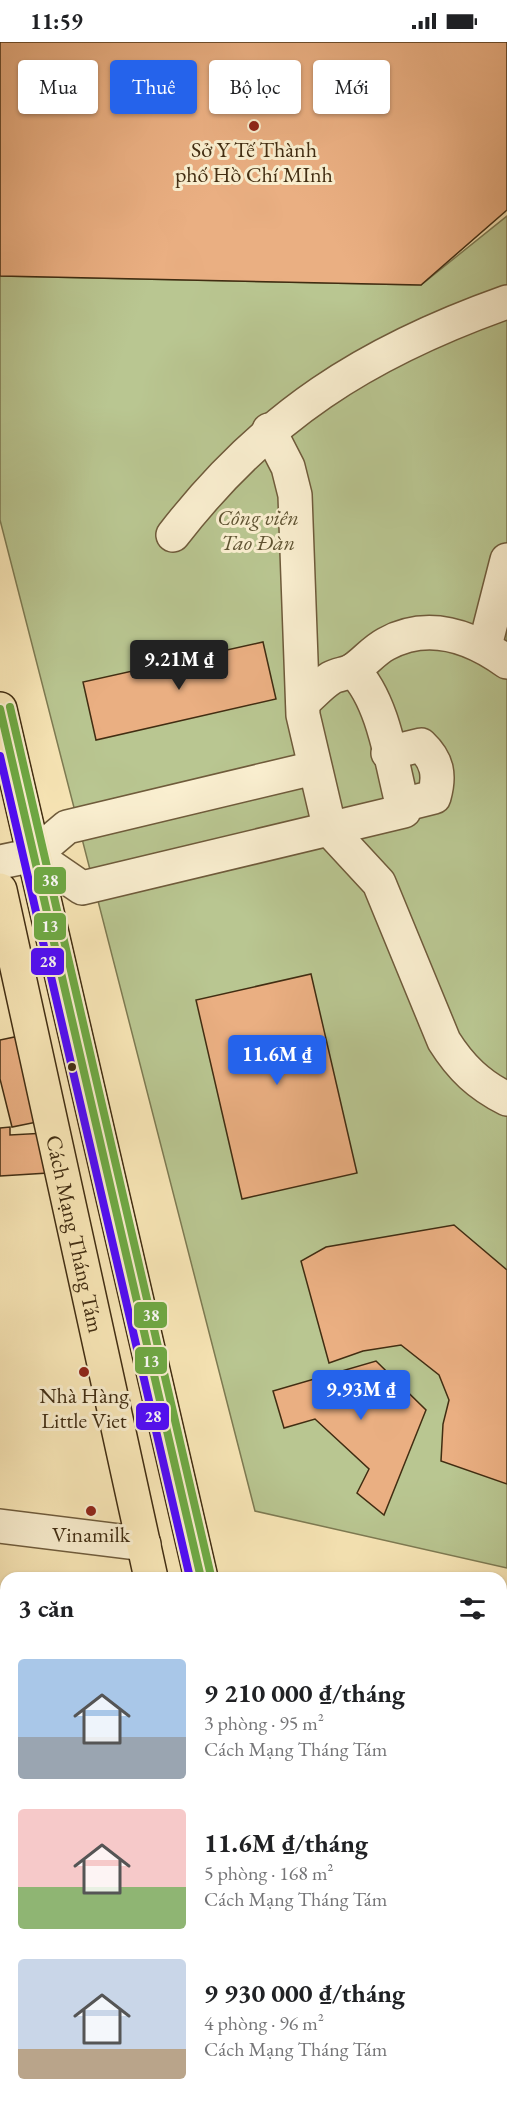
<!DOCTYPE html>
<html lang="vi">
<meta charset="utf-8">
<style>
body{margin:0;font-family:"EB Garamond",serif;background:#f2f2f2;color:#202124;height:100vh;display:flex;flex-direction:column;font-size:22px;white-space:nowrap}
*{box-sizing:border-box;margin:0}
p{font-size:20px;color:#757577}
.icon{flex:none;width:33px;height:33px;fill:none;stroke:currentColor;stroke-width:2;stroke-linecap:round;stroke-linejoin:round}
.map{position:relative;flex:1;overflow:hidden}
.drawer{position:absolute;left:0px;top:1530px;width:507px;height:536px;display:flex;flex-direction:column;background:#fff;border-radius:18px 18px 0 0;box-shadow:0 2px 4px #0004}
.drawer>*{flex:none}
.guide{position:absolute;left:18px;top:18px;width:471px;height:54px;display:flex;gap:12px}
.price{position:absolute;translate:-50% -51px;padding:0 14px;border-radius:6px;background:#2563eb;color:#fff;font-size:20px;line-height:39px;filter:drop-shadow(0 2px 3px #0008)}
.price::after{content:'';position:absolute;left:50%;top:36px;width:18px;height:14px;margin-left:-9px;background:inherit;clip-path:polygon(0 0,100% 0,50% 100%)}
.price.on{background:#222;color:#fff}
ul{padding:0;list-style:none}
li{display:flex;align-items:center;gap:18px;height:150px;padding:0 18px}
li span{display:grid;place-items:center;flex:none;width:168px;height:120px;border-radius:6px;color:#555}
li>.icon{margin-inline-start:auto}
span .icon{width:72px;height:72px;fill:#fffc;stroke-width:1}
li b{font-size:26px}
h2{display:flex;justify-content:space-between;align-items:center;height:72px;padding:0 18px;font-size:26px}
.chip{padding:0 21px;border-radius:6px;background:#fff;box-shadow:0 2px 4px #0004;font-size:21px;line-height:54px}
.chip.on{background:#2563eb;color:#fff}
.status{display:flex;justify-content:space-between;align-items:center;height:42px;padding:0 30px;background:#fff;direction:ltr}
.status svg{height:16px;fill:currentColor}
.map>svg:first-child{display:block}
</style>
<div class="status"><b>11:59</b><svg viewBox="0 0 49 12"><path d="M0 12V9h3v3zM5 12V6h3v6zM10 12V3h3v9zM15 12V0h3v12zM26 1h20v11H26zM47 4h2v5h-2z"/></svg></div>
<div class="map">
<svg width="507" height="2065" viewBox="0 0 507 2065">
<rect width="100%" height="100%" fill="#f8e6b6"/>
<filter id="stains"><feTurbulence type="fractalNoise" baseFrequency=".00333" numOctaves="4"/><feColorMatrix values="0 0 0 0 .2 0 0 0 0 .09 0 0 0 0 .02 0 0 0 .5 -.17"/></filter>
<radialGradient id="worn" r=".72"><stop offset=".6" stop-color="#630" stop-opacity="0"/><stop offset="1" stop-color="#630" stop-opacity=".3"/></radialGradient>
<polygon fill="#b9c691" stroke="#7d7a52" stroke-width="1.5" points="507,174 507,1526 255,1469 0,478 0,234 421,243"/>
<g fill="#eaaf82" stroke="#412d12" stroke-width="1.5">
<polygon points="0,0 507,0 507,168 421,243 0,234"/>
<polygon points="263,600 276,657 96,698 83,640"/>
<polygon points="311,932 357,1131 242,1157 196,958"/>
<polygon points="24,993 42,1079 12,1085 0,1037 0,998"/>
<polygon points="10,1085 10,1093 46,1091 48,1131 0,1134 0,1086"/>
<polygon points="454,1183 507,1228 507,1442 441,1419 443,1382 449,1358 439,1333 401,1303 363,1309 329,1321 301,1219 326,1205"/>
<polygon points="376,1319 426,1368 384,1473 357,1451 369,1427 315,1377 284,1386 273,1349"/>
</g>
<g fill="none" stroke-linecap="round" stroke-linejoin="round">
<defs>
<g id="minor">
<path d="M269 388 288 425 295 453 303 673 330 788 379 841 444 999C461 1026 479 1043 507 1057"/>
<path d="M173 493C265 374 366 310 507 260"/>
<polyline points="485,604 507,518"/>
<path d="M303 660C312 653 321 642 331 636 338 632 347 632 353 628 365 620 373 609 386 602 428 579 471 594 507 620"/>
<path d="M388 711 421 703C438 719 440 734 434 755L402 763"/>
<path d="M34 813 82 846 404 769C392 726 385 660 353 628"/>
<polyline points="0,820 34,813 67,785 314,726"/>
<polyline points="0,1484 144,1502"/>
<polyline points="501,1605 507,1607"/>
<polyline points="0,1897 6,1904"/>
<polyline points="501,1980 507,1982"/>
<polyline points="141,2060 146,2065"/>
</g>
<g id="major">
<polyline points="0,667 201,1536"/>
<path id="s1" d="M0 848 151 1536"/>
<polyline points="318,2060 319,2065"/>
<polyline points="247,2065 250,2060"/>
</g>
</defs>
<use href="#minor" stroke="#6f5b3b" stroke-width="36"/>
<use href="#major" stroke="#412d12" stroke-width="36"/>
<use href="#minor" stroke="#faefd0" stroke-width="33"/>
<use href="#major" stroke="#f8e6b6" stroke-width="33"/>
<defs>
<polyline id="bus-1" points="0,667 201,1536"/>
<polyline id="bus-2" points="0,714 190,1536"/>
<polyline id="bus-3" points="10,665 211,1534"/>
</defs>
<use href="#bus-1" stroke="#faefd0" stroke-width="12"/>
<use href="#bus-2" stroke="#faefd0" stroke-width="12"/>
<use href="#bus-3" stroke="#faefd0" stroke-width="12"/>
<use href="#bus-1" stroke="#6eaa44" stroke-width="8"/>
<use href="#bus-2" stroke="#4f0aff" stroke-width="8"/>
<use href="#bus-3" stroke="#6eaa44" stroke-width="8"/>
</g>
<g fill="#8f2418" stroke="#faefd0" stroke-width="2">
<circle cx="254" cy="84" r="6"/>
<circle cx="84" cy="1330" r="6"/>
<circle cx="91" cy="1469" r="6"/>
</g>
<circle fill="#412d12" stroke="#faefd0" stroke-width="2" cx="72" cy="1025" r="5"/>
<g text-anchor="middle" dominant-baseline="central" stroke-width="6" stroke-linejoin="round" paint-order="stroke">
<g font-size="22" fill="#412d12" stroke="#faefd0">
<text x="254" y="107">Sở Y Tế Thành<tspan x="254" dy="25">phố Hồ Chí MInh</tspan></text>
<text x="84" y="1353">Nhà Hàng<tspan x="84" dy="25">Little Viet</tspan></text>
<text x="91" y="1492">Vinamilk</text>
</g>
<g font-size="22" font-style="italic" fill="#5f5332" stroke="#faefd0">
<text x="258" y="475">Công viên<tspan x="258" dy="25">Tao Đàn</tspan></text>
</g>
<g font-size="22" fill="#412d12" stroke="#faefd0">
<text stroke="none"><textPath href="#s1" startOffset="352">Cách Mạng Tháng Tám</textPath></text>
</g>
</g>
<g stroke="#faefd0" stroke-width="2">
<rect x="33" y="824" width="34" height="29" rx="6" fill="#6eaa44"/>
<rect x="33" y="870" width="34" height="29" rx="6" fill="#6eaa44"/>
<rect x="30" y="905" width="35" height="29" rx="6" fill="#4f0aff"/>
<rect x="133" y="1259" width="35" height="28" rx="6" fill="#6eaa44"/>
<rect x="134" y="1304" width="34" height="29" rx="6" fill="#6eaa44"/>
<rect x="135" y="1360" width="35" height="29" rx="6" fill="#4f0aff"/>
</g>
<g font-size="16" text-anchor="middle" font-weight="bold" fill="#fff">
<text x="50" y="844">38</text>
<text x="50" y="890">13</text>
<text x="48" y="925">28</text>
<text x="151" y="1279">38</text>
<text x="151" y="1325">13</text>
<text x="153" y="1380">28</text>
</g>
<rect width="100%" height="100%" filter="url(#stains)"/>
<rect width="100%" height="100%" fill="url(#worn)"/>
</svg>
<b class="price on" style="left:179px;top:649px">9.21M ₫</b>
<b class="price" style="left:277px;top:1044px">11.6M ₫</b>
<b class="price" style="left:361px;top:1379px">9.93M ₫</b>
<div class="guide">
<a class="chip">Mua</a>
<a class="chip on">Thuê</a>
<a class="chip">Bộ lọc</a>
<a class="chip">Mới</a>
</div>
<section class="drawer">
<h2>3 căn<svg class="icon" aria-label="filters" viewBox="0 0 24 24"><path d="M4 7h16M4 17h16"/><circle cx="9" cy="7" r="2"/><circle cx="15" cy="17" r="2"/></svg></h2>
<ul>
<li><span style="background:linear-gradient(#a9c7e8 65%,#9aa5b1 0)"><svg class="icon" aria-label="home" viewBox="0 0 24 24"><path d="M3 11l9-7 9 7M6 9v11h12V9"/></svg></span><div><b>9 210 000 ₫/tháng</b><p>3 phòng · 95 m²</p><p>Cách Mạng Tháng Tám</p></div></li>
<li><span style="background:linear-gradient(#f6c9c9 65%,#8fb573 0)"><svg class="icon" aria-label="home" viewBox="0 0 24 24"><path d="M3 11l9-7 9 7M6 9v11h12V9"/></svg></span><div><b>11.6M ₫/tháng</b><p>5 phòng · 168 m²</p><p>Cách Mạng Tháng Tám</p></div></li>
<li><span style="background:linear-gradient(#c9d6e8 75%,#b9a48a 0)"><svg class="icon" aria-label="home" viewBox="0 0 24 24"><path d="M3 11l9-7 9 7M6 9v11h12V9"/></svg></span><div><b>9 930 000 ₫/tháng</b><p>4 phòng · 96 m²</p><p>Cách Mạng Tháng Tám</p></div></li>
</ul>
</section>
</div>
